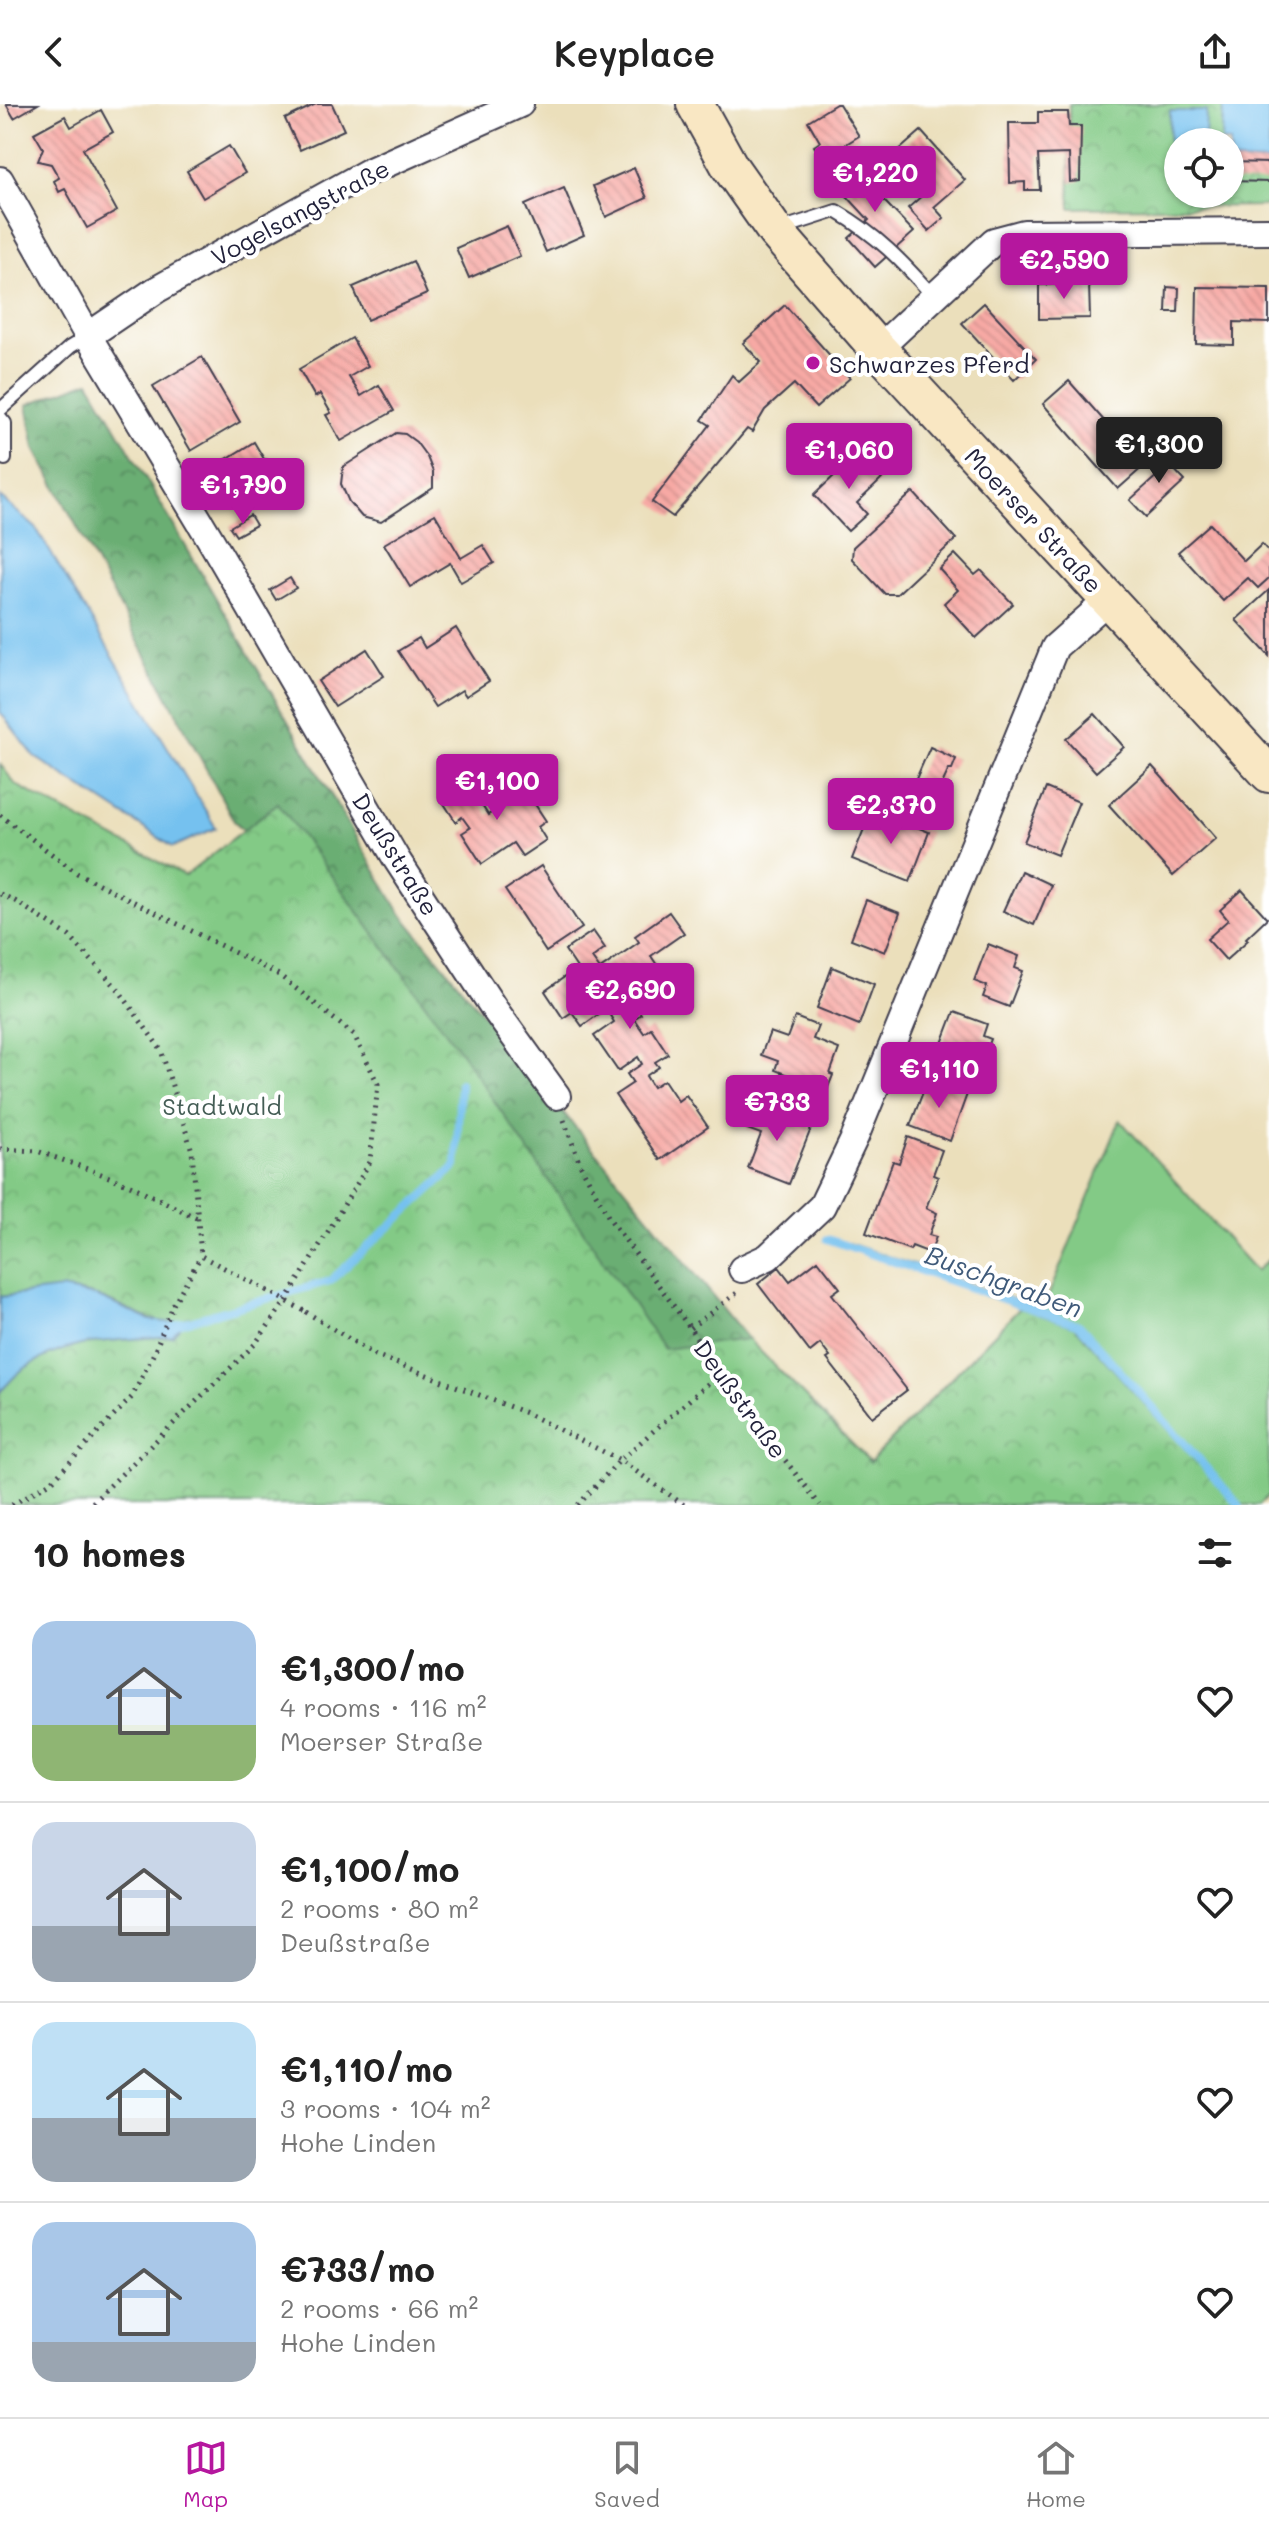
<!DOCTYPE html>
<meta charset="utf-8">
<style>
body{margin:0;font-family:Mali,sans-serif;background:#f2f2f2;color:#222;height:100vh;display:flex;flex-direction:column;font-size:30px;white-space:nowrap}
*{box-sizing:border-box;margin:0}
p{font-size:26px;color:#767676}
.icon{flex:none;width:44px;height:44px;fill:none;stroke:currentColor;stroke-width:2;stroke-linecap:round;stroke-linejoin:round}
.map{position:relative;height:1401px;overflow:hidden}
.sheet{display:flex;flex-direction:column;background:#fff;flex:1}
.sheet>*{flex:none}
.tools{position:absolute;left:1164px;top:24px;display:grid;gap:16px}
.tools a{display:grid;place-items:center;width:80px;height:80px;border-radius:50%;background:#fff;box-shadow:0 2px 6px #0004;font-size:40px}
.price{position:absolute;translate:-50% -68px;padding:0 18px;border-radius:8px;background:#b5179e;color:#fff;font-size:26px;line-height:52px;filter:drop-shadow(0 2px 4px #0008)}
.price::after{content:'';position:absolute;left:50%;top:48px;width:24px;height:18px;margin-left:-12px;background:inherit;clip-path:polygon(0 0,100% 0,50% 100%)}
.price.current{background:#222;color:#fff}
ul{padding:0;list-style:none}
li{display:flex;align-items:center;gap:24px;height:200px;padding:0 32px}
li+li{border-top:2px solid #e0e0e0}
li span{display:grid;place-items:center;flex:none;width:224px;height:160px;border-radius:24px;color:#555}
li>.icon{margin-inline-start:auto}
span .icon{width:96px;height:96px;fill:#fffc;stroke-width:1}
li b{font-size:34px}
h2{display:flex;justify-content:space-between;align-items:center;height:96px;padding:0 32px;font-size:34px}
header{display:flex;justify-content:space-between;align-items:center;height:104px;padding:0 32px;background:#fff;font-size:36px;font-weight:600}
.tab-bar{display:flex;justify-content:space-around;align-items:center;height:112px;border-top:2px solid #e0e0e0;background:#fff;font-size:22px;color:#767676}
.tab-bar a{display:grid;justify-items:center;gap:4px}
.tab-bar .current{color:#b5179e}
.map>svg:first-child{display:block}
</style>
<header><svg class="icon" aria-label="back" viewBox="0 0 24 24"><path d="M15 5l-7 7 7 7"/></svg>Keyplace<svg class="icon" aria-label="share" viewBox="0 0 24 24"><path d="M12 15V3M7 8l5-5 5 5M5 13v7h14v-7"/></svg></header>
<div class="map">
<svg width="1269" height="1401" viewBox="0 0 1269 1401">
<defs>
<pattern id="forest-crowns" width="20" height="18" patternUnits="userSpaceOnUse" patternTransform="scale(2)"><rect width="20" height="18" fill="#6aae73"/><path d="M2 6a3 3 0 1 1 6 0M12 15a3 3 0 1 1 6 0" fill="none" stroke="#578d60"/></pattern>
<pattern id="park-crowns" width="20" height="18" patternUnits="userSpaceOnUse" patternTransform="scale(2)"><rect width="20" height="18" fill="#83ca86"/><path d="M2 6a3 3 0 1 1 6 0M12 15a3 3 0 1 1 6 0" fill="none" stroke="#71ad75"/></pattern>
<pattern id="building-back-hatch" width="6" height="6" patternUnits="userSpaceOnUse" patternTransform="scale(2)"><rect width="6" height="6" fill="#f7a9a4"/><path d="M-1 5l2 2M0 0l6 6M5-1l2 2" fill="none" stroke="#d3918e"/></pattern>
</defs>
<rect width="100%" height="100%" fill="#fff"/>
<filter id="ink" filterUnits="userSpaceOnUse"><feTurbulence type="fractalNoise" baseFrequency=".0125" numOctaves="2"/><feDisplacementMap in="SourceGraphic" scale="16" xChannelSelector="R" yChannelSelector="G"/><feConvolveMatrix kernelMatrix="1 2 1 2 8 2 1 2 1" color-interpolation-filters="sRGB"/></filter>
<filter id="wash" filterUnits="userSpaceOnUse"><feTurbulence type="fractalNoise" baseFrequency=".006" numOctaves="4" result="noise"/><feDisplacementMap in="SourceGraphic" scale="32" xChannelSelector="R" yChannelSelector="G"/><feGaussianBlur stdDeviation="1.8" result="paint"/><feColorMatrix in="noise" values="0 0 0 0 0 0 0 0 0 0 0 0 0 0 0 0 0 1.4 0 .05"/><feComposite in="paint" operator="in"/></filter>
<g filter="url(#wash)">
<rect width="100%" height="100%" fill="#ebdfbb"/>
<polygon fill="#83ca86" stroke="#527660" stroke-width="2" points="1120,1016 1256,1167 1269,1155 1269,1391 1259,1401 1236,1401 1075,1223 836,1140 849,1139 1043,1205"/>
<polygon fill="url(#forest-crowns)" stroke="#466857" stroke-width="2" points="89,277 399,807 748,1235 870,1358 1020,1204 1075,1223 1236,1401 0,1401 0,1288 67,1243 0,1193 0,722 95,791 299,774 234,717 35,344 27,301"/>
<g fill="url(#park-crowns)" stroke="#527660" stroke-width="2">
<polygon points="1069,0 1223,0 1222,38 1205,38 1205,7 1170,7 1169,56 1178,56 1178,90 1230,90 1230,57 1269,58 1269,102 1070,104"/>
<path d="M0 660 16 681 185 772 278 699 460 947 664 1245 748 1235 870 1358 1020 1204 1075 1223 1236 1401H0V1288C7 1281 14 1272 22 1266 70 1233 117 1237 172 1232L181 1220C151 1221 126 1203 99 1193 67 1181 33 1189 0 1193Z"/>
</g>
<g fill="#75c1ef" stroke="#4c7295" stroke-width="2">
<polygon points="1223,0 1269,0 1269,58 1230,57 1230,38 1222,38"/>
<polygon points="1170,7 1206,7 1205,38 1178,38 1178,56 1169,56"/>
<polygon points="0,393 36,424 216,724 173,743 35,653 0,608"/>
<path d="M61 1185 96 1192 150 1216 183 1220 172 1232C117 1237 70 1233 22 1266 14 1272 7 1281 0 1288V1193Z"/>
</g>
<g fill="none" stroke-linecap="round" stroke-linejoin="round">
<g stroke="#75c1ef" stroke-width="8">
<polyline points="827,1135 1079,1221 1239,1401"/>
<polyline points="175,1221 330,1177 456,1062 460,979"/>
</g>
</g>
<g id="blocks">
<g fill="url(#building-back-hatch)">
<polygon points="6,0 38,0 14,14"/>
<polygon points="316,0 332,0 344,26 300,46 285,15"/>
<polygon points="836,0 839,0 859,32 822,55 814,42 820,38 808,17"/>
<polygon points="101,6 113,28 83,45 117,107 87,124 65,85 59,88 54,77 59,74 51,60 38,57 43,44 34,29 65,12 71,23"/>
<polygon points="1038,8 1068,8 1069,22 1081,22 1080,77 1070,78 1069,50 1038,51 1040,86 1025,86 1025,78 1010,79 1009,19 1038,19"/>
<polygon points="921,27 965,76 934,103 944,114 929,127 908,104 931,84 898,47"/>
<polygon points="229,42 245,69 203,94 187,67"/>
<polygon points="875,48 887,64 867,79 914,128 875,163 849,134 869,116 846,91 854,84 845,70"/>
<polygon points="1230,58 1269,59 1269,78 1230,77"/>
<polygon points="634,64 647,94 606,113 593,82"/>
<polygon points="564,84 584,131 546,148 525,101"/>
<polygon points="507,122 520,152 469,174 456,144"/>
<polygon points="413,157 427,190 367,216 353,183"/>
<polygon points="1064,180 1089,180 1090,214 1039,215 1039,181"/>
<polygon points="1167,183 1179,184 1178,208 1166,208"/>
<polygon points="1197,183 1269,184 1269,219 1234,218 1234,241 1196,240"/>
<polygon points="984,199 1036,255 1014,276 962,219"/>
<polygon points="785,201 850,274 816,304 794,280 765,306 752,328 747,325 673,413 652,398 710,321 702,316 732,271 739,278 761,258 743,239"/>
<polygon points="352,234 368,262 349,273 361,292 379,281 394,307 341,337 326,311 331,309 320,290 315,293 299,265"/>
<polygon points="202,253 240,318 191,347 153,282"/>
<polygon points="1069,277 1144,362 1118,385 1043,300"/>
<polygon points="396,329 405,330 416,338 427,353 433,368 433,384 381,418 362,413 349,398 341,380 343,363"/>
<polygon points="254,338 264,355 273,357 282,374 234,401 212,364"/>
<polygon points="1171,346 1180,356 1172,363 1185,377 1146,413 1130,396 1159,370 1153,363"/>
<polygon points="858,349 882,375 857,399 867,410 848,427 814,391"/>
<polygon points="913,388 956,435 897,490 885,490 852,455 853,443"/>
<polygon points="435,410 461,454 483,441 494,459 461,478 450,459 410,483 384,440"/>
<polygon points="250,411 256,421 236,432 230,423"/>
<polygon points="1210,420 1244,457 1262,440 1269,448 1269,474 1258,484 1248,474 1223,497 1178,448"/>
<polygon points="955,450 975,471 981,466 1013,500 976,534 944,499 958,486 939,465"/>
<polygon points="290,474 296,484 276,496 270,486"/>
<polygon points="1269,486 1269,552 1236,516"/>
<polygon points="456,524 489,577 466,592 462,586 435,603 398,547 419,534 425,544"/>
<polygon points="367,545 384,572 335,603 318,577"/>
<polygon points="1095,610 1124,643 1096,668 1066,635"/>
<polygon points="930,643 956,655 952,665 949,665 937,691 940,692 935,702 909,691"/>
<polygon points="1152,662 1216,734 1173,772 1109,701"/>
<polygon points="467,678 488,711 506,699 502,692 521,679 546,717 538,723 546,736 522,752 513,739 482,760 462,729 470,724 462,713 456,718 441,695"/>
<polygon points="1046,684 1079,698 1057,751 1024,738"/>
<polygon points="872,705 929,728 910,778 852,755"/>
<polygon points="541,762 582,824 546,848 505,786"/>
<polygon points="1021,767 1051,781 1034,821 1003,807"/>
<polygon points="1242,786 1267,814 1246,834 1248,836 1226,856 1207,835 1228,816 1220,806"/>
<polygon points="866,796 900,809 885,848 851,835"/>
<polygon points="669,808 684,829 651,852 657,861 631,879 639,889 631,895 641,910 634,915 644,929 651,924 668,950 655,958 659,963 646,972 653,983 664,976 678,997 686,991 708,1023 660,1056 615,991 633,979 627,970 642,960 638,953 618,967 594,932 614,918 606,905 582,922 572,908 563,914 545,887 577,864 565,846 593,827 605,844 592,854 600,865 639,838 635,832"/>
<polygon points="988,840 1019,852 1015,864 1023,867 1009,903 983,893 987,882 974,877"/>
<polygon points="832,863 874,880 859,921 817,904"/>
<polygon points="954,908 987,920 983,932 991,935 986,948 977,945 971,962 938,950"/>
<polygon points="795,913 818,922 813,935 839,945 830,970 833,971 827,986 775,966 778,957 761,951 770,928 787,934"/>
<polygon points="928,975 967,990 950,1037 910,1022"/>
<polygon points="757,1000 812,1022 789,1080 748,1064 761,1030 747,1025"/>
<polygon points="908,1033 942,1046 933,1071 938,1073 926,1104 937,1109 929,1131 936,1133 930,1149 912,1142 910,1146 866,1129 893,1057 899,1059"/>
<polygon points="818,1156 840,1184 832,1190 907,1286 872,1313 827,1255 830,1253 820,1240 810,1248 758,1180 779,1163 790,1177"/>
</g>
</g>
</g>
<g filter="url(#ink)">
<use href="#blocks" fill-opacity="0" stroke="#403e4e" stroke-width="2"/>
<g fill="none" stroke-linecap="round" stroke-linejoin="round">
<defs>
<g id="lane">
<path d="M780 125 836 107C877 131 902 157 933 192"/>
<polyline points="0,306 70,243 88,232"/>
<polyline points="0,313 5,319 5,355"/>
</g>
<g id="street">
<polyline points="0,76 88,232 209,433 397,756 495,906 557,992"/>
<polyline points="88,232 156,186 368,68 520,0"/>
<polyline points="878,245 994,137 1024,129 1269,127"/>
<polyline points="742,1165 768,1153 822,1102 855,1033 1055,543 1108,496"/>
</g>
<polyline id="secondary" points="695,0 730,63 775,127 878,245 1269,670"/>
</defs>
<use href="#lane" stroke="#403e4e" stroke-width="16"/>
<use href="#street" stroke="#403e4e" stroke-width="30"/>
<use href="#secondary" stroke="#403e4e" stroke-width="40"/>
<g stroke="#403e4e" stroke-width="5" stroke-dasharray="2 6" stroke-linecap="butt">
<polyline points="0,711 77,769 279,871 354,931 378,980 370,1058 286,1197 255,1240 90,1401"/>
<polyline points="0,790 15,797 69,832 118,885 161,946 192,1047 201,1152 267,1186"/>
<polyline points="564,1016 580,1060 609,1114 690,1224 718,1270 820,1401"/>
<polyline points="0,1045 37,1047 96,1068 130,1081 197,1114"/>
<polyline points="306,1208 375,1251 526,1309 620,1356 684,1401"/>
<polyline points="690,1224 737,1189"/>
<polyline points="12,1401 52,1377 132,1293 154,1249 174,1199 201,1152"/>
<polyline points="578,1401 620,1356 718,1271"/>
</g>
<use href="#lane" stroke="#fff" stroke-width="12"/>
<use href="#street" stroke="#fff" stroke-width="26"/>
<use href="#secondary" stroke="#f9e7c3" stroke-width="36"/>
<polyline stroke="#403e4e" stroke-width="5" stroke-dasharray="2 6" stroke-linecap="butt" points="267,1186 306,1208"/>
</g>
</g>
<circle fill="#b5179e" stroke="#fff" stroke-width="3" cx="813" cy="259" r="8"/>
<g text-anchor="middle" dominant-baseline="central" stroke-width="8" stroke-linejoin="round" paint-order="stroke">
<g font-size="24" fill="#22223b" stroke="#fff">
<text transform="translate(300 108) rotate(-28)">Vogelsangstraße</text>
<text transform="translate(1034 416) rotate(47)">Moerser Straße</text>
<text transform="translate(396 750) rotate(58)">Deußstraße</text>
<text transform="translate(741 1295) rotate(54)">Deußstraße</text>
</g>
<g font-size="24" fill="#22223b" stroke="#fff" text-anchor="start">
<text x="829" y="259">Schwarzes Pferd</text>
</g>
<g font-size="24" fill="#445d55" stroke="#fff">
<text x="222" y="1001">Stadtwald</text>
</g>
<g font-size="26" font-style="italic" fill="#3f5a7a" stroke="#fff">
<text transform="translate(1004 1177) rotate(20)">Buschgraben</text>
</g>
</g>
</svg>
<div class="tools">
<a><svg class="icon" aria-label="locate" viewBox="0 0 24 24"><circle cx="12" cy="12" r="6"/><path d="M12 2v4M12 18v4M2 12h4M18 12h4"/></svg></a>
</div>
<b class="price" style="left:875px;top:110px">€1,220</b>
<b class="price" style="left:1064px;top:197px">€2,590</b>
<b class="price current" style="left:1159px;top:381px">€1,300</b>
<b class="price" style="left:849px;top:387px">€1,060</b>
<b class="price" style="left:243px;top:422px">€1,790</b>
<b class="price" style="left:497px;top:718px">€1,100</b>
<b class="price" style="left:891px;top:742px">€2,370</b>
<b class="price" style="left:630px;top:927px">€2,690</b>
<b class="price" style="left:939px;top:1006px">€1,110</b>
<b class="price" style="left:777px;top:1039px">€733</b>
</div>
<section class="sheet">
<h2>10 homes<svg class="icon" aria-label="filters" viewBox="0 0 24 24"><path d="M4 7h16M4 17h16"/><circle cx="9" cy="7" r="2"/><circle cx="15" cy="17" r="2"/></svg></h2>
<ul>
<li><span style="background:linear-gradient(#a9c7e8 65%,#8fb573 0)"><svg class="icon" aria-label="home" viewBox="0 0 24 24"><path d="M3 11l9-7 9 7M6 9v11h12V9"/></svg></span><div><b>€1,300/mo</b><p>4 rooms · 116 m²</p><p>Moerser Straße</p></div><svg class="icon" aria-label="heart" viewBox="0 0 24 24"><path d="M12 20l-8-8c-3-5 5-10 8-4 3-6 11-1 8 4z"/></svg></li>
<li><span style="background:linear-gradient(#c9d6e8 65%,#9aa5b1 0)"><svg class="icon" aria-label="home" viewBox="0 0 24 24"><path d="M3 11l9-7 9 7M6 9v11h12V9"/></svg></span><div><b>€1,100/mo</b><p>2 rooms · 80 m²</p><p>Deußstraße</p></div><svg class="icon" aria-label="heart" viewBox="0 0 24 24"><path d="M12 20l-8-8c-3-5 5-10 8-4 3-6 11-1 8 4z"/></svg></li>
<li><span style="background:linear-gradient(#bfe0f5 60%,#9aa5b1 0)"><svg class="icon" aria-label="home" viewBox="0 0 24 24"><path d="M3 11l9-7 9 7M6 9v11h12V9"/></svg></span><div><b>€1,110/mo</b><p>3 rooms · 104 m²</p><p>Hohe Linden</p></div><svg class="icon" aria-label="heart" viewBox="0 0 24 24"><path d="M12 20l-8-8c-3-5 5-10 8-4 3-6 11-1 8 4z"/></svg></li>
<li><span style="background:linear-gradient(#a9c7e8 75%,#9aa5b1 0)"><svg class="icon" aria-label="home" viewBox="0 0 24 24"><path d="M3 11l9-7 9 7M6 9v11h12V9"/></svg></span><div><b>€733/mo</b><p>2 rooms · 66 m²</p><p>Hohe Linden</p></div><svg class="icon" aria-label="heart" viewBox="0 0 24 24"><path d="M12 20l-8-8c-3-5 5-10 8-4 3-6 11-1 8 4z"/></svg></li>
</ul>
</section>
<nav class="tab-bar">
<a class="current"><svg class="icon" aria-label="map" viewBox="0 0 24 24"><path d="M3 6l6-2 6 2 6-2v14l-6 2-6-2-6 2zM9 4v14M15 6v14"/></svg>Map</a>
<a><svg class="icon" aria-label="saved" viewBox="0 0 24 24"><path d="M7 4h10v16l-5-4-5 4z"/></svg>Saved</a>
<a><svg class="icon" aria-label="home" viewBox="0 0 24 24"><path d="M3 11l9-7 9 7M6 9v11h12V9"/></svg>Home</a>
</nav>
